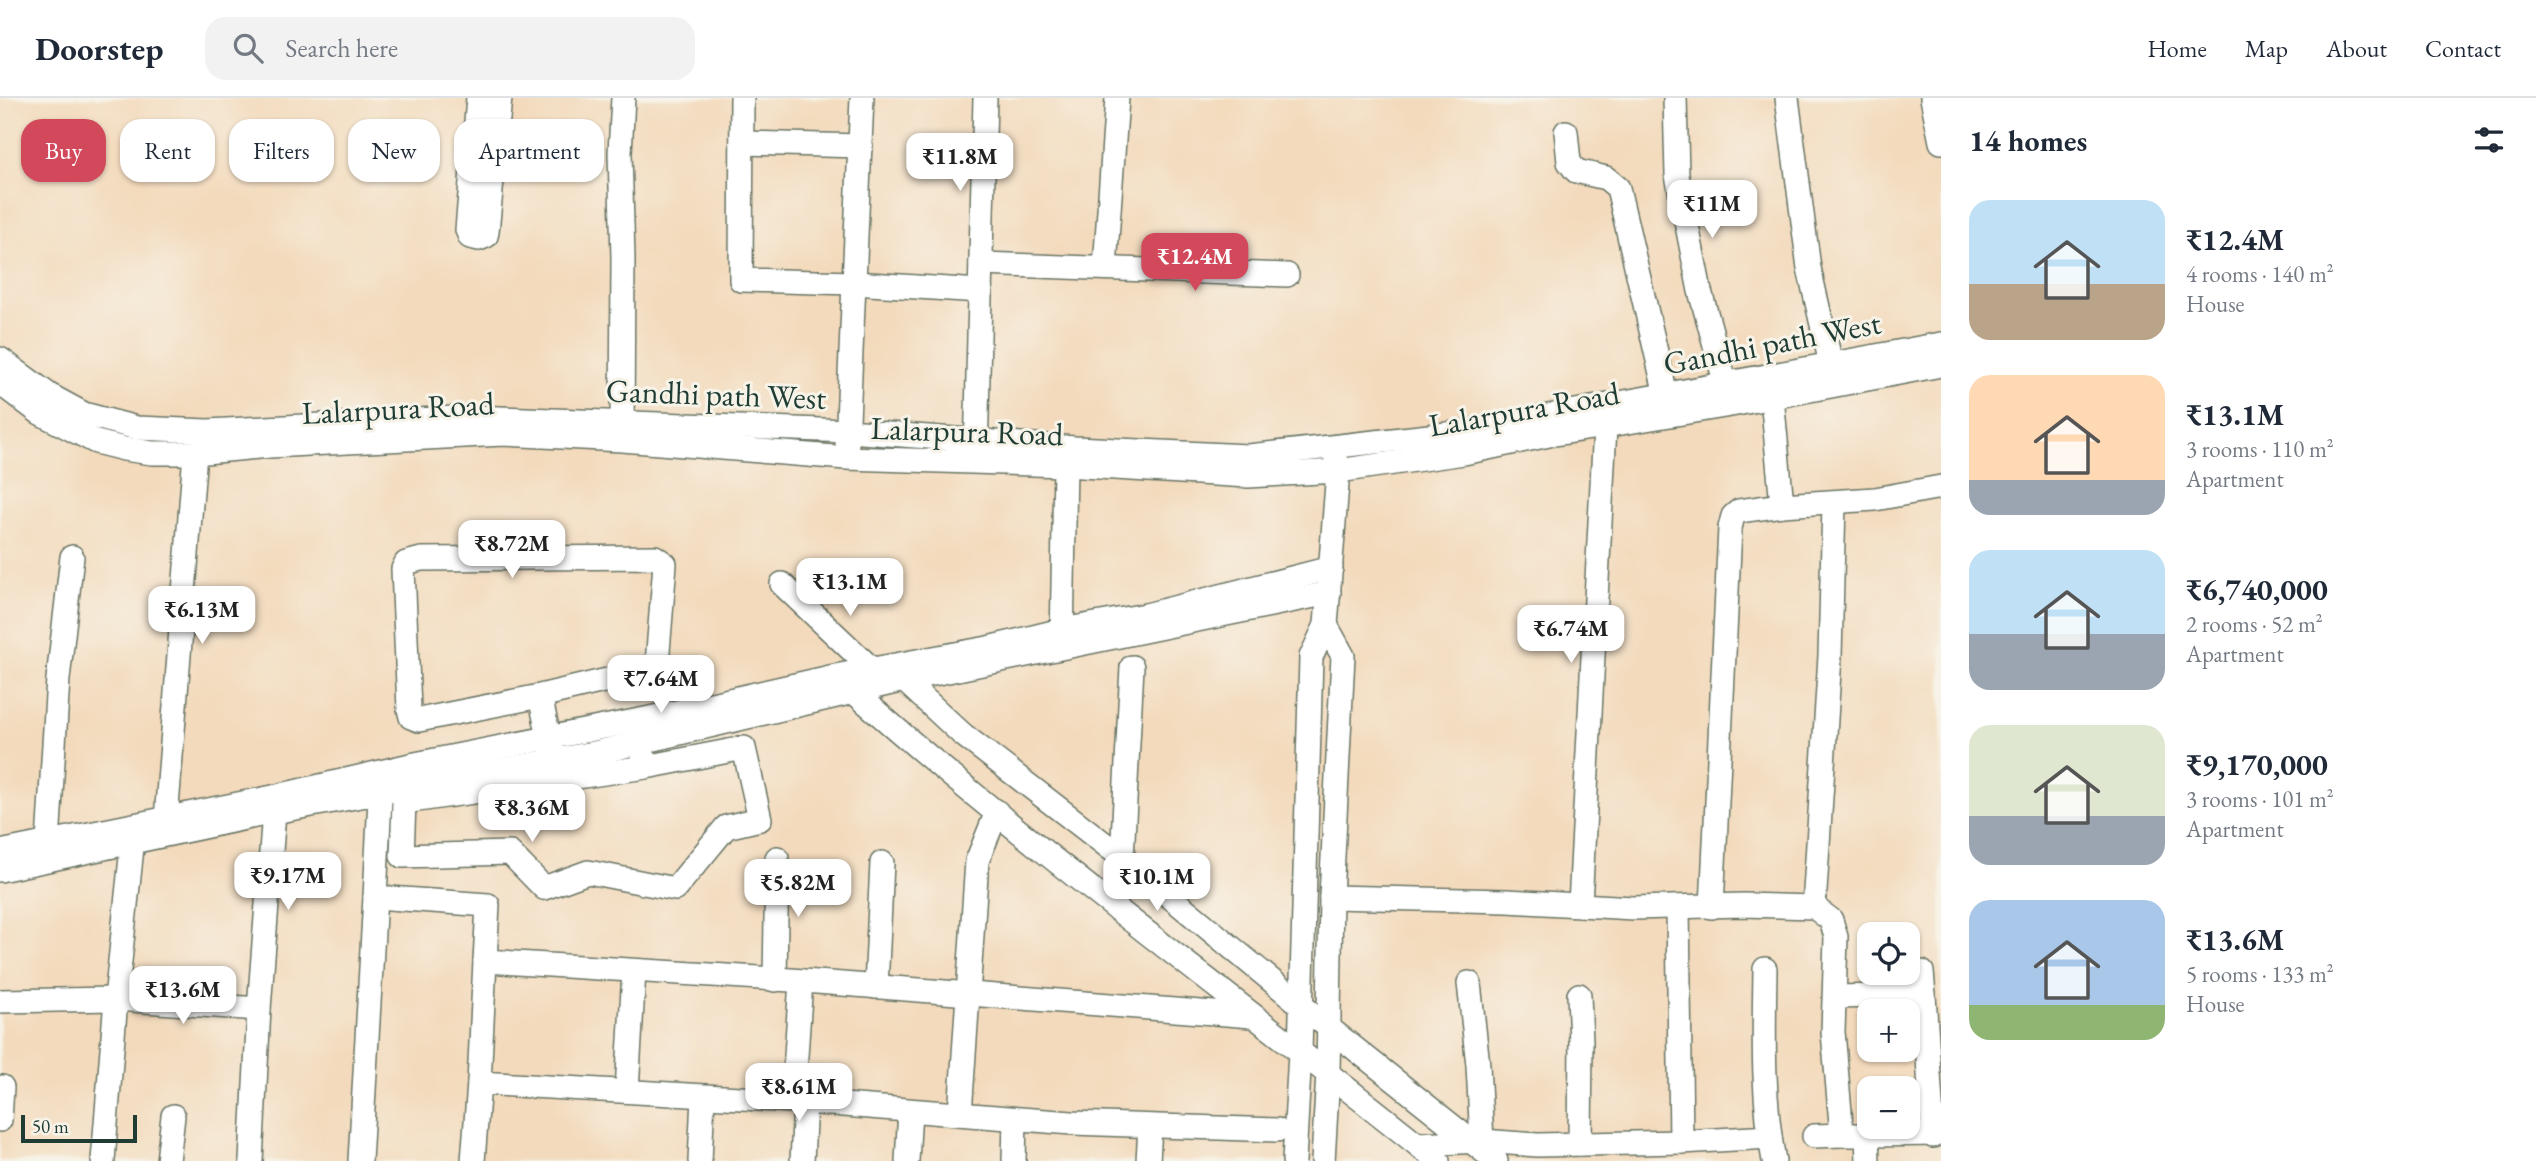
<!DOCTYPE html>
<meta charset="utf-8">
<style>
body{margin:0;font-family:"EB Garamond",serif;background:#f2f2f3;color:#1f2937;height:100vh;display:flex;flex-direction:column;font-size:26px;white-space:nowrap}
*{box-sizing:border-box;margin:0}
p{font-size:23px;color:#747a83}
.icon{flex:none;width:38px;height:38px;fill:none;stroke:currentColor;stroke-width:2;stroke-linecap:round;stroke-linejoin:round}
.map{position:relative;flex:1;overflow:hidden}
.sheet{display:flex;flex-direction:column;background:#fff;width:595px}
.sheet>*{flex:none}
.top-card{position:absolute;left:21px;top:21px;width:665px;height:63px;display:flex;gap:14px}
.controls{position:absolute;left:1857px;top:824px;display:grid;gap:14px}
.controls a{display:grid;place-items:center;width:63px;height:63px;border-radius:14px;background:#fff;box-shadow:0 2px 5px #0004;font-size:35px}
.scale{position:absolute;left:21px;bottom:18px;width:116px;box-sizing:border-box;padding-left:7px;border:4px solid #1f3d34;border-top:0;font-size:19px;line-height:24px;white-space:nowrap;color:#1f3d34;-webkit-text-stroke:5px #f7f3e8;paint-order:stroke}
.price{position:absolute;translate:-50% -60px;padding:0 16px;border-radius:14px;background:#fff;color:#222;font-size:23px;line-height:46px;filter:drop-shadow(0 2px 4px #0008)}
.price::after{content:'';position:absolute;left:50%;top:42px;width:21px;height:16px;margin-left:-10px;background:inherit;clip-path:polygon(0 0,100% 0,50% 100%)}
.price.selected{background:#d1495b;color:#fff}
ul{padding:0;list-style:none}
li{display:flex;align-items:center;gap:21px;height:175px;padding:0 28px}
li span{display:grid;place-items:center;flex:none;width:196px;height:140px;border-radius:21px;color:#555}
li>.icon{margin-inline-start:auto}
span .icon{width:84px;height:84px;fill:#fffc;stroke-width:1}
li b{font-size:30px}
h2{display:flex;justify-content:space-between;align-items:center;height:84px;padding:0 28px;font-size:30px}
.tag{padding:0 24px;border-radius:21px;background:#fff;box-shadow:0 2px 5px #0004;font-size:24px;line-height:63px}
.tag.selected{background:#d1495b;color:#fff}
header{display:flex;align-items:center;gap:42px;box-sizing:border-box;height:98px;padding:0 35px;background:#fff;border-bottom:2px solid #e0e1e3}
header strong{font-size:33px}
nav{display:flex;gap:38px;margin-inline-start:auto;font-size:24px}
.search{width:490px;height:63px;background:#f2f2f3;display:flex;align-items:center;gap:18px;box-sizing:border-box;padding:0 24px;border-radius:21px;color:#747a83;font-size:26px}
main{display:flex;flex:1;min-height:0}
.map>svg:first-child{display:block}
</style>
<header>
<strong>Doorstep</strong>
<div class="search"><svg class="icon" aria-label="search" viewBox="0 0 24 24"><circle cx="10" cy="10" r="6"/><path d="M15 15l6 6"/></svg>Search here</div>
<nav><a>Home</a><a>Map</a><a>About</a><a>Contact</a></nav>
</header>
<main>
<div class="map">
<svg width="1941" height="1063" viewBox="0 0 1941 1063">
<rect width="100%" height="100%" fill="#f7f3e8"/>
<filter id="ink" filterUnits="userSpaceOnUse"><feTurbulence type="fractalNoise" baseFrequency=".0143" numOctaves="2"/><feDisplacementMap in="SourceGraphic" scale="14" xChannelSelector="R" yChannelSelector="G"/><feConvolveMatrix kernelMatrix="1 2 1 2 8 2 1 2 1" color-interpolation-filters="sRGB"/></filter>
<filter id="wash" filterUnits="userSpaceOnUse"><feTurbulence type="fractalNoise" baseFrequency=".00686" numOctaves="4" result="noise"/><feDisplacementMap in="SourceGraphic" scale="28" xChannelSelector="R" yChannelSelector="G"/><feGaussianBlur stdDeviation="1.57" result="paint"/><feColorMatrix in="noise" values="0 0 0 0 0 0 0 0 0 0 0 0 0 0 0 0 0 1.4 0 .05"/><feComposite in="paint" operator="in"/></filter>
<g filter="url(#wash)">
<rect width="100%" height="100%" fill="#f3dabc"/>
</g>
<g filter="url(#ink)">
<g fill="none" stroke-linecap="round" stroke-linejoin="round">
<defs>
<g id="minor">
<polyline points="478,0 467,132 470,139 479,141 486,138 487,134 500,0"/>
<polyline points="742,0 741,182 853,185 981,193"/>
<polyline points="1675,0 1677,77 1700,193 1726,287"/>
<polyline points="1787,0 1809,170 1831,266"/>
<polyline points="1932,0 1941,44"/>
<polyline points="1566,34 1569,64 1576,73 1606,80 1618,90 1666,297"/>
<polyline points="742,45 861,48"/>
<polyline points="981,166 1287,177"/>
<polyline points="1105,169 1117,0"/>
<polyline points="0,261 49,297 84,316 137,330 208,333 474,319 848,333 1075,350 1248,358 1456,335 1941,246"/>
<polyline points="0,285 40,315 96,344 124,351 152,355 195,355 270,348 503,336 622,342 846,360 1065,367 1248,378 1338,373 1464,355 1549,337 1731,307 1941,267"/>
<polyline points="1768,285 1772,299 1782,407 1875,401 1941,389"/>
<polyline points="622,336 623,160 620,55 623,0"/>
<polyline points="847,346 862,0"/>
<polyline points="976,357 985,0"/>
<polyline points="782,486 880,579"/>
<polyline points="1062,547 1065,367"/>
<polyline points="904,582 962,636 1128,764 1329,930 1496,1063"/>
<path d="M854 594C1041 760 1244 906 1438 1063"/>
<polyline points="540,598 654,571 657,566 665,466 655,459 421,461 406,465 403,471 409,611 411,619 419,622 540,598 552,653"/>
<polyline points="640,644 646,669 744,650 760,721 726,729 675,791 588,774 544,790 510,755 402,758 404,704 646,669"/>
<polyline points="381,681 375,799 488,807 485,863 791,882 1252,918"/>
<polyline points="165,734 195,355"/>
<polyline points="48,745 58,581 72,459"/>
<polyline points="0,754 273,699 415,666 650,620 835,578 988,550 1062,532 1146,517 1331,470"/>
<polyline points="1122,760 1132,569"/>
<polyline points="0,772 274,714 599,654 904,582 1329,495"/>
<polyline points="1331,799 1507,803 1634,810 1743,807 1814,809 1831,822 1836,839 1833,934 1842,1037 1867,1037 1868,1063"/>
<polyline points="1580,807 1605,329"/>
<polyline points="1678,809 1681,1044"/>
<polyline points="1712,809 1730,430 1733,418 1739,413 1782,407"/>
<polyline points="1814,809 1830,558 1834,405"/>
<polyline points="485,863 479,985 793,1003 1072,1025 1277,1032"/>
<path d="M1765 871C1764 935 1762 1000 1774 1063"/>
<polyline points="1922,874 1924,897"/>
<polyline points="775,882 777,760"/>
<polyline points="1469,885 1478,967 1482,1043"/>
<polyline points="876,889 882,765"/>
<polyline points="1579,897 1581,944 1580,1046"/>
<polyline points="1835,899 1924,897 1933,1038"/>
<polyline points="0,903 116,901 259,911 251,1063"/>
<polyline points="259,911 274,714"/>
<polyline points="627,993 634,873"/>
<polyline points="793,1003 801,883"/>
<polyline points="960,1016 977,763 997,714"/>
<polyline points="0,1022 2,989"/>
<polyline points="1867,1037 1941,1036"/>
<polyline points="1814,1038 1842,1037"/>
<polyline points="1417,1046 1482,1043 1538,1047 1681,1044 1770,1039"/>
<polyline points="103,1063 116,901 134,731"/>
<polyline points="168,1063 173,1018"/>
<polyline points="360,1063 375,799"/>
<polyline points="473,1063 479,985"/>
<polyline points="700,1063 703,999"/>
<polyline points="802,1063 805,1004"/>
<polyline points="907,1063 910,1013"/>
<polyline points="1014,1063 1015,1021"/>
<polyline points="1148,1063 1150,1029"/>
<polyline points="1294,1063 1300,954 1311,559 1326,527 1338,373 1336,360"/>
<polyline points="1323,1063 1328,975 1331,799 1343,558 1326,527"/>
</g>
</defs>
<use href="#minor" stroke="#697464" stroke-width="26"/>
<use href="#minor" stroke="#fff" stroke-width="23"/>
</g>
</g>
<g text-anchor="middle" dominant-baseline="central" stroke-width="6" stroke-linejoin="round" paint-order="stroke">
<g font-size="32" fill="#1f3d34" stroke="#f7f3e8">
<text transform="translate(1772 245) rotate(-11)">Gandhi path West</text>
<text transform="translate(716 296) rotate(2)">Gandhi path West</text>
<text transform="translate(398 310) rotate(-3)">Lalarpura Road</text>
<text transform="translate(1524 311) rotate(-10)">Lalarpura Road</text>
<text transform="translate(967 333) rotate(2)">Lalarpura Road</text>
</g>
</g>
</svg>
<div class="controls">
<a><svg class="icon" aria-label="locate" viewBox="0 0 24 24"><circle cx="12" cy="12" r="6"/><path d="M12 2v4M12 18v4M2 12h4M18 12h4"/></svg></a>
<a>+</a>
<a>−</a>
</div>
<div class="scale">50 m</div>
<b class="price" style="left:960px;top:95px">₹11.8M</b>
<b class="price" style="left:1712px;top:142px">₹11M</b>
<b class="price selected" style="left:1195px;top:195px">₹12.4M</b>
<b class="price" style="left:512px;top:482px">₹8.72M</b>
<b class="price" style="left:850px;top:520px">₹13.1M</b>
<b class="price" style="left:202px;top:548px">₹6.13M</b>
<b class="price" style="left:1571px;top:567px">₹6.74M</b>
<b class="price" style="left:661px;top:617px">₹7.64M</b>
<b class="price" style="left:532px;top:746px">₹8.36M</b>
<b class="price" style="left:288px;top:814px">₹9.17M</b>
<b class="price" style="left:1157px;top:815px">₹10.1M</b>
<b class="price" style="left:798px;top:821px">₹5.82M</b>
<b class="price" style="left:183px;top:928px">₹13.6M</b>
<b class="price" style="left:799px;top:1025px">₹8.61M</b>
<div class="top-card">
<a class="tag selected">Buy</a>
<a class="tag">Rent</a>
<a class="tag">Filters</a>
<a class="tag">New</a>
<a class="tag">Apartment</a>
</div>
</div>
<section class="sheet">
<h2>14 homes<svg class="icon" aria-label="filters" viewBox="0 0 24 24"><path d="M4 7h16M4 17h16"/><circle cx="9" cy="7" r="2"/><circle cx="15" cy="17" r="2"/></svg></h2>
<ul>
<li><span style="background:linear-gradient(#bfe0f5 60%,#b9a48a 0)"><svg class="icon" aria-label="home" viewBox="0 0 24 24"><path d="M3 11l9-7 9 7M6 9v11h12V9"/></svg></span><div><b>₹12.4M</b><p>4 rooms · 140 m²</p><p>House</p></div></li>
<li><span style="background:linear-gradient(#ffd9b3 75%,#9aa5b1 0)"><svg class="icon" aria-label="home" viewBox="0 0 24 24"><path d="M3 11l9-7 9 7M6 9v11h12V9"/></svg></span><div><b>₹13.1M</b><p>3 rooms · 110 m²</p><p>Apartment</p></div></li>
<li><span style="background:linear-gradient(#bfe0f5 60%,#9aa5b1 0)"><svg class="icon" aria-label="home" viewBox="0 0 24 24"><path d="M3 11l9-7 9 7M6 9v11h12V9"/></svg></span><div><b>₹6,740,000</b><p>2 rooms · 52 m²</p><p>Apartment</p></div></li>
<li><span style="background:linear-gradient(#dfe7d0 65%,#9aa5b1 0)"><svg class="icon" aria-label="home" viewBox="0 0 24 24"><path d="M3 11l9-7 9 7M6 9v11h12V9"/></svg></span><div><b>₹9,170,000</b><p>3 rooms · 101 m²</p><p>Apartment</p></div></li>
<li><span style="background:linear-gradient(#a9c7e8 75%,#8fb573 0)"><svg class="icon" aria-label="home" viewBox="0 0 24 24"><path d="M3 11l9-7 9 7M6 9v11h12V9"/></svg></span><div><b>₹13.6M</b><p>5 rooms · 133 m²</p><p>House</p></div></li>
</ul>
</section>
</main>
